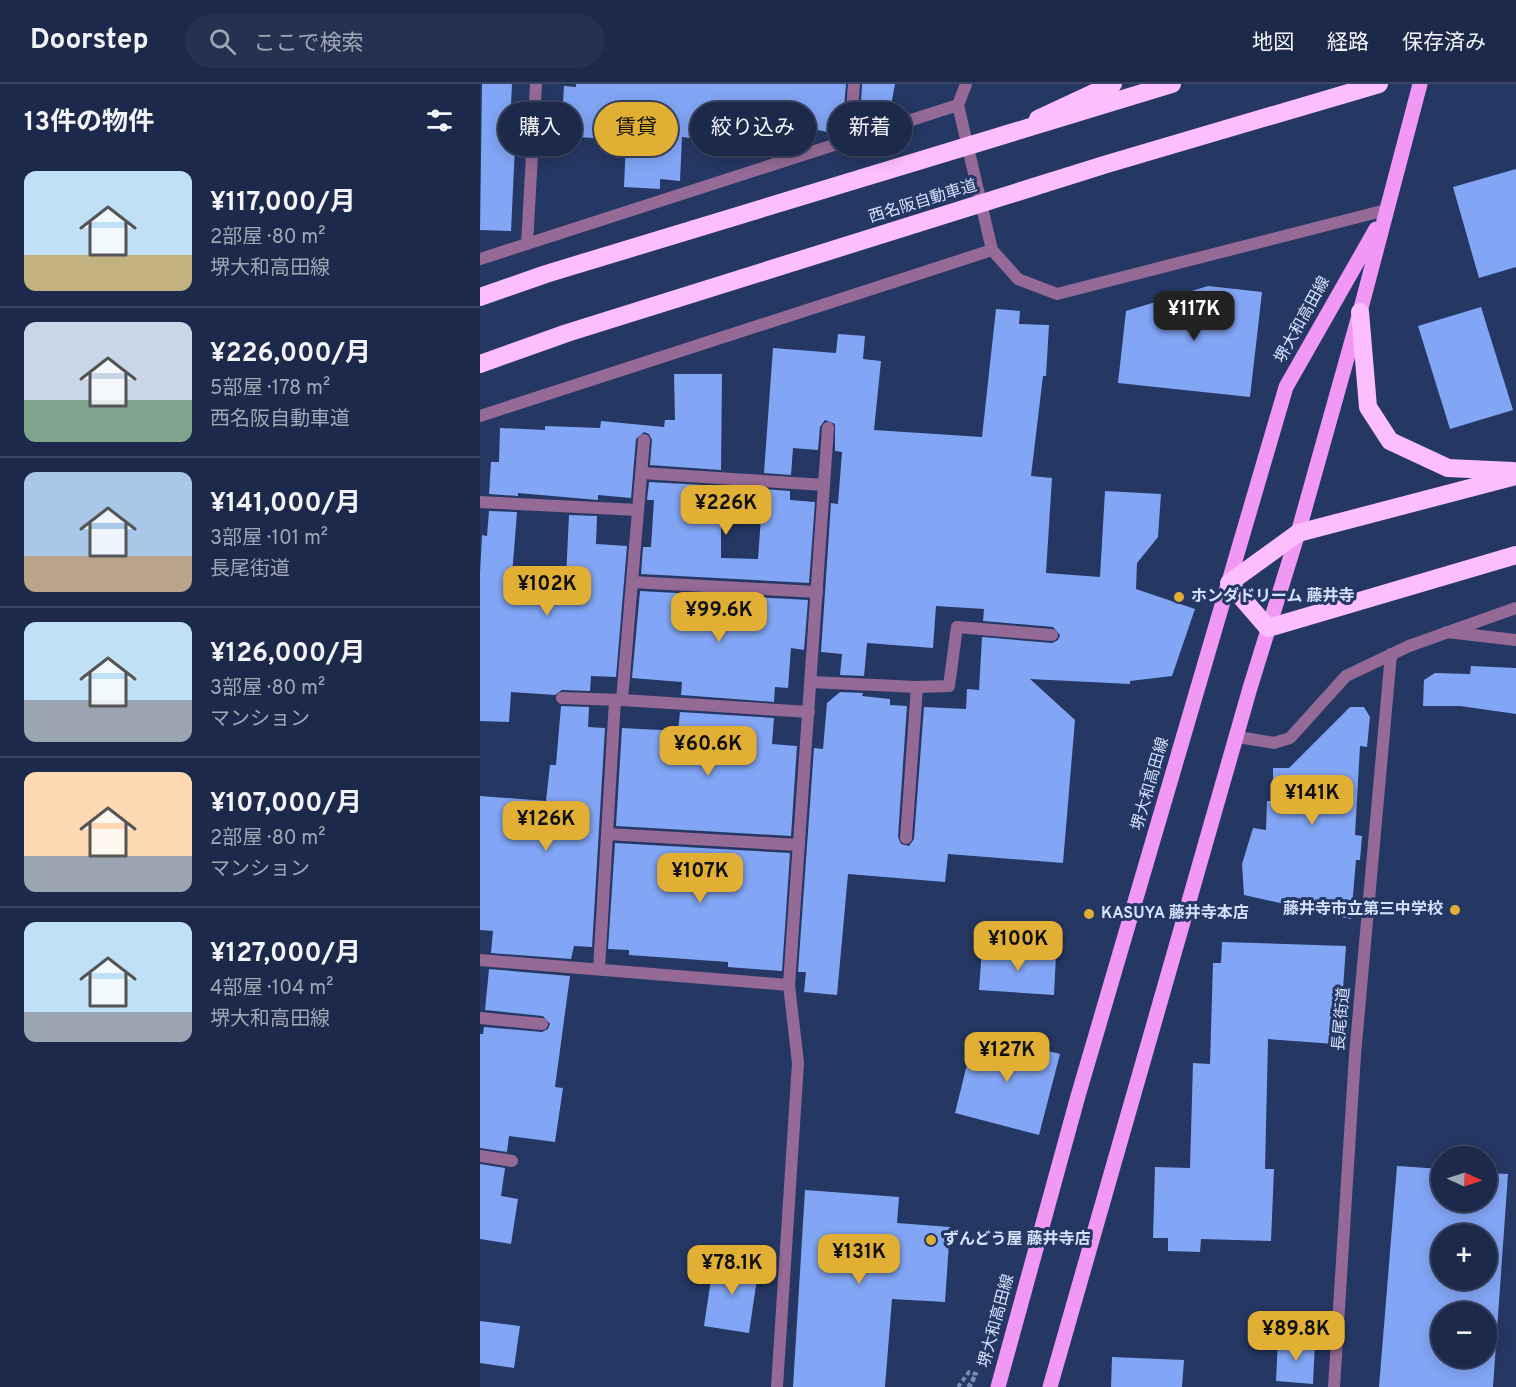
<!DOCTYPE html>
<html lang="ja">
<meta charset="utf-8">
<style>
body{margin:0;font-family:Overpass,"Noto Sans JP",sans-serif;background:#253151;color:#f1f3f6;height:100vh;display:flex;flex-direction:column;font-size:22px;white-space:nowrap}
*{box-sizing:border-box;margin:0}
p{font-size:20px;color:#a0a6b5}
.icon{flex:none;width:33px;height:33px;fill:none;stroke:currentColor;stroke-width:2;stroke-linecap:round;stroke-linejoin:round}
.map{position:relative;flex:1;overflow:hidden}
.details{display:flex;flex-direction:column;background:#1c294a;width:480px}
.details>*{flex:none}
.guide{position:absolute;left:18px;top:18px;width:570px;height:54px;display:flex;gap:12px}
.needle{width:39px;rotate:93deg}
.tools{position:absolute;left:951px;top:1062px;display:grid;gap:12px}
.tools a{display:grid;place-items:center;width:66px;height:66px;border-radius:50%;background:#1c294a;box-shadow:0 3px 15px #0003,0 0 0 2px #3a4562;font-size:30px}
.price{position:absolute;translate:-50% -51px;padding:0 14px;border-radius:12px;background:#e0af34;color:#111;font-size:20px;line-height:39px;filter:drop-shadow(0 2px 3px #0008)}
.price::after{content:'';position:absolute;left:50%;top:36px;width:18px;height:14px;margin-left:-9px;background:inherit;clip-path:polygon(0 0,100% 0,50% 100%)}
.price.current{background:#222;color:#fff}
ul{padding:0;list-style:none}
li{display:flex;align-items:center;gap:18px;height:150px;padding:0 24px}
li+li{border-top:2px solid #3a4562}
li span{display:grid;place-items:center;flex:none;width:168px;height:120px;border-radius:12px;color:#555}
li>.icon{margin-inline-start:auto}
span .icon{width:72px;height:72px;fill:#fffc;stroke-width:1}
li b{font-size:26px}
h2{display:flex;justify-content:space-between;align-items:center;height:72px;padding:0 24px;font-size:26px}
.pill{padding:0 21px;border-radius:27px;background:#1c294a;box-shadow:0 3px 15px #0003,0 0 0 2px #3a4562;font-size:21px;line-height:54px}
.pill.current{background:#e0af34;color:#111}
header{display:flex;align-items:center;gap:36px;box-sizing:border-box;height:84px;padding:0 30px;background:#1c294a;border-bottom:2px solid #3a4562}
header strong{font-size:28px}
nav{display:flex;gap:33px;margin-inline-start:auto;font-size:21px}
.search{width:420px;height:54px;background:#253151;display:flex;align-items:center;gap:15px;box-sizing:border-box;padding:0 21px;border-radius:33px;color:#a0a6b5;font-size:22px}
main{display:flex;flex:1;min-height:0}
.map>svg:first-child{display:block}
</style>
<header>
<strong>Doorstep</strong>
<div class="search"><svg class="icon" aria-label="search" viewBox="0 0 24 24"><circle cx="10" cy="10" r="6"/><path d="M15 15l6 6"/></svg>ここで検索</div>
<nav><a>地図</a><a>経路</a><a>保存済み</a></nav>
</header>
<main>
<section class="details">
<h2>13件の物件<svg class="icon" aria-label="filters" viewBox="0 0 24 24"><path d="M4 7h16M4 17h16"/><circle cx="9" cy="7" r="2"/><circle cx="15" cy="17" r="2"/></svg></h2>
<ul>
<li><span style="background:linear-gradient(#bfe0f5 70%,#c2b280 0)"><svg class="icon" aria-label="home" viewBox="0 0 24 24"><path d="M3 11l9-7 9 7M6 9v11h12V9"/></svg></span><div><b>¥117,000/月</b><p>2部屋 · 80 m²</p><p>堺大和高田線</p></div></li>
<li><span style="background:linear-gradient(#c9d6e8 65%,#7fa58c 0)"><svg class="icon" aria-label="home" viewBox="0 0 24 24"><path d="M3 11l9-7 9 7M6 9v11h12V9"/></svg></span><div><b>¥226,000/月</b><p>5部屋 · 178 m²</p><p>西名阪自動車道</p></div></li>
<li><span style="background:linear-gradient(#a9c7e8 70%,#b9a48a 0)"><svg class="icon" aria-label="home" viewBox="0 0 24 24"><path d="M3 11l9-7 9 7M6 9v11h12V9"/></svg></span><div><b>¥141,000/月</b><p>3部屋 · 101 m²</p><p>長尾街道</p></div></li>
<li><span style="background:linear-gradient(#bfe0f5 65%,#9aa5b1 0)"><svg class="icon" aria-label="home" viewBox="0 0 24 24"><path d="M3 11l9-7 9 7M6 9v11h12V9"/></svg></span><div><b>¥126,000/月</b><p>3部屋 · 80 m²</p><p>マンション</p></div></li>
<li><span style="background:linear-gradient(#ffd9b3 70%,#9aa5b1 0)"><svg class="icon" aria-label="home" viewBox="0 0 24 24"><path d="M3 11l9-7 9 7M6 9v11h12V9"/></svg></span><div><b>¥107,000/月</b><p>2部屋 · 80 m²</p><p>マンション</p></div></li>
<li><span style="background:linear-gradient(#bfe0f5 75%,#9aa5b1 0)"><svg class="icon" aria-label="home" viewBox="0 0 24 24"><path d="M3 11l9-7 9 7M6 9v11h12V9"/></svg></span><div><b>¥127,000/月</b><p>4部屋 · 104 m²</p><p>堺大和高田線</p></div></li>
</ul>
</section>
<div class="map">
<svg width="1036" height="1303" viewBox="0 0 1036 1303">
<rect width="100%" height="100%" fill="#253763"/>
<g fill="#82a5f5" fill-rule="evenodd">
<polygon points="2,0 32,0 30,41 36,41 31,147 0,146"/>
<polygon points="96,0 366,0 363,36 349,35 347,48 333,45 332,56 316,54 315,64 253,56 253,60 202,53 200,97 180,95 180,105 144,103 146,56 81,52 84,2 96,3"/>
<polygon points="382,0 415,0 410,27 396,26 394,39 380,38"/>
<polygon points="1036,85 1036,183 999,194 973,103"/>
<polygon points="728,202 782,208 770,313 638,299 646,227"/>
<polygon points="1001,223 1033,326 970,345 938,242"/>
<polygon points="516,225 540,227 539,240 569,241 566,292 563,292 551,392 572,394 566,489 620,493 625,407 681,410 678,453 657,479 656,505 715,525 692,592 650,597 650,600 550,595 595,636 583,779 468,770 465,798 368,790 357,911 324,908 326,888 318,888 334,664 343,665 347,619 360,608 383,609 382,612 410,615 410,621 427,622 418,753 421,760 429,762 434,755 444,623 486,625 487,605 499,606 502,553 572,559 578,556 580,551 573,543 503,537 504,525 456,522 453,564 387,559 384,592 360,591 362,570 341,568 351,419 358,420 362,368 355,367 355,340 345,336 340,343 338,366 313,364 311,391 284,389 293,264 356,269 358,250 385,252 383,275 401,277 394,346 502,353"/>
<polygon points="194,290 242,290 241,386 170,381 172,356 169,350 164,348 156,355 151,414 118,411 118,416 38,409 38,412 9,410 11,378 19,378 20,344 65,346 65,342 120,344 121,337 184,343 185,336 195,336"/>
<polygon points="169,398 241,402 241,474 278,475 283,405 310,407 310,416 335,418 329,499 161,490 163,463 171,463 174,416 167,416"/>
<polygon points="9,427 37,428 32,492 86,495 89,431 117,432 116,460 147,462 136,593 111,592 110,607 82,606 75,611 31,608 29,638 0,637 0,489 2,451 7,452"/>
<polygon points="160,507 328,516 324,566 311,564 308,604 295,603 294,618 201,611 202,598 152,594"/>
<polygon points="991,582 1036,584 1036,630 980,622 943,622 944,596 955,589 990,590"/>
<polygon points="81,622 109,623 108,643 125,644 112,863 94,862 91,875 11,869 13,847 0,846 0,712 66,717 70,681 76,681"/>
<polygon points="870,623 884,623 890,633 887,663 880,662 875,751 882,752 880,776 876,776 871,835 764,811 762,780 773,744 786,746 787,717 793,717 793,684 809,684"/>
<polygon points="200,628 294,634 292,660 317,662 311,752 136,742 142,644 198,647"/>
<polygon points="135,759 310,769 302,887 248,883 248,878 149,871 149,866 128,865"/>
<polygon points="742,858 866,862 862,919 858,918 854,960 788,955 785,1085 794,1085 791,1157 721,1155 720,1168 688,1167 688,1154 673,1154 675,1083 710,1084 713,979 730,980 733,879 741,879"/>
<polygon points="502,865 576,870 574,911 499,906"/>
<polygon points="9,885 90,892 75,1003 83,1004 75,1058 29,1052 27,1068 0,1064 0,950 3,950 4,943 62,948 68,945 70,940 63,932 5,926"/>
<polygon points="495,948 580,970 559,1051 475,1029"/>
<polygon points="0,1080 25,1084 21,1112 38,1115 31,1160 0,1155"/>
<path d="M917 1082 962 1085V1118H1006V1089L1028 1090 1013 1303H899ZM962 1150H1006V1196H962ZM962 1228H1006V1274H962Z"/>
<polygon points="325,1106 419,1113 417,1139 470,1143 465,1218 412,1215 405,1303 313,1303"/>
<polygon points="234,1175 279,1181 269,1249 224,1242"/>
<polygon points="0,1237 40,1242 34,1284 0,1279"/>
<polygon points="798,1256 835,1258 833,1300 796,1297"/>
<polygon points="632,1273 704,1276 702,1303 631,1303"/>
</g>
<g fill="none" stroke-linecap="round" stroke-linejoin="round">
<polyline stroke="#7a8aad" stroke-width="4" stroke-dasharray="4.5 3" stroke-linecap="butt" points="488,1303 495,1292"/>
<g stroke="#956a96" stroke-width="12">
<polyline points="967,548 1036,556"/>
<polyline points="437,603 469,602 477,543 572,551"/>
</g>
<g stroke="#956a96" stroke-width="12">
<polyline points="486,0 478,21 512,166 538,195 577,210 906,126"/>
<polyline points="370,56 374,0"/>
<polyline points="47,160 56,0"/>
<polyline points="0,175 478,21"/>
<polyline points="0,332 512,166"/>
<polyline points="164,356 142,616 329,628"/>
<polyline points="162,389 344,401"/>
<polyline points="0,418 158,426"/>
<polyline points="152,498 337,508"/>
<polyline points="331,598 437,603 426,754"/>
<polyline points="82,614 142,616"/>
<polyline points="758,653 794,659 810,654 866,592 929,562 1036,524"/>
<polyline points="127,750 319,761"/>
<polyline points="0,876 309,901 348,344"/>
<polyline points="119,885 135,616"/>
<polyline points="0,934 62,940"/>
<polyline points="0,1072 32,1077"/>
<polyline points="297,1303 318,979 309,901"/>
<polyline points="854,1303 875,971 911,570"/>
</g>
<g stroke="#f098f3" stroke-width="15">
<polyline points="518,1303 598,1012 806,303 896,145"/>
<polyline points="570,1303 770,604 818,449 880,228 940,0"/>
</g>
<g stroke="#fdbeff" stroke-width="18">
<polyline points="558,35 633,0"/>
<polyline points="880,228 888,323 910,357 968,384 1033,387"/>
<polyline points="1036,392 818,449 749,499 788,544 1036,471"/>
</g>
<polyline stroke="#7a8aad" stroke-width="4" stroke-dasharray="4.5 3" stroke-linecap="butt" points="478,1303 489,1288 496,1290 490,1303"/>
<g stroke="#fdbeff" stroke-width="18">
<polyline points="0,213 66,190 692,0"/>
<polyline points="0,280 87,249 627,80 899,0"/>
</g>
</g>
<g fill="#e0af34" stroke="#253763" stroke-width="2">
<circle cx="699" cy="513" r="6"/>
<circle cx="975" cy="826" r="6"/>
<circle cx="609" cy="830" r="6"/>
<circle cx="451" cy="1156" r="6"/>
</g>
<g text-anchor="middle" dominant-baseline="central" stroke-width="6" stroke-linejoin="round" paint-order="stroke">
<g font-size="16" fill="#d5e2fd" stroke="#253763">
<text transform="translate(443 118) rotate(-17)">西名阪自動車道</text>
<text transform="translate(823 236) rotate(-61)">堺大和高田線</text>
<text transform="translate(671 700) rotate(-74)">堺大和高田線</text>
<text transform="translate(862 935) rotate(-85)">長尾街道</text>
<text transform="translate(517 1237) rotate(-75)">堺大和高田線</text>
</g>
<g font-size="16" font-weight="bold" fill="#d5e2fd" stroke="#253763" text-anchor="start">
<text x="711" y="513">ホンダドリーム 藤井寺</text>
<text x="963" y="826" text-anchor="end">藤井寺市立第三中学校</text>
<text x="621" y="830">KASUYA 藤井寺本店</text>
<text x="463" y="1156">ずんどう屋 藤井寺店</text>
</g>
</g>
</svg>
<div class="tools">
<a><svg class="needle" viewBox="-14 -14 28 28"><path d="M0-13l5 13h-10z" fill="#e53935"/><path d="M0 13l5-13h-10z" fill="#a0a6b5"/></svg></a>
<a>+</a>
<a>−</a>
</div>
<b class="price current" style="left:714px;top:258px">¥117K</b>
<b class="price" style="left:246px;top:452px">¥226K</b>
<b class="price" style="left:67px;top:533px">¥102K</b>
<b class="price" style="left:239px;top:559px">¥99.6K</b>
<b class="price" style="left:228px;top:693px">¥60.6K</b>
<b class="price" style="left:832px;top:742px">¥141K</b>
<b class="price" style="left:66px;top:768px">¥126K</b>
<b class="price" style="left:220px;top:820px">¥107K</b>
<b class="price" style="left:538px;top:888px">¥100K</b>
<b class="price" style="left:527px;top:999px">¥127K</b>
<b class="price" style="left:379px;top:1201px">¥131K</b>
<b class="price" style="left:252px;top:1212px">¥78.1K</b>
<b class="price" style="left:816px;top:1278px">¥89.8K</b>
<div class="guide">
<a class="pill">購入</a>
<a class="pill current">賃貸</a>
<a class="pill">絞り込み</a>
<a class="pill">新着</a>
</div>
</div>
</main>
